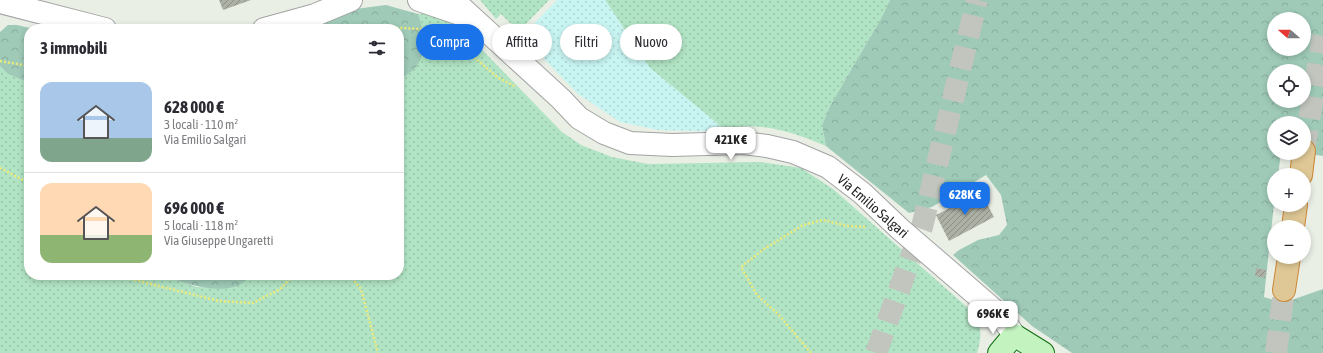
<!DOCTYPE html>
<html lang="it">
<meta charset="utf-8">
<style>
body{margin:0;font-family:"Asap Condensed",sans-serif;background:#f7f7f7;color:#2b2b33;height:100vh;display:flex;flex-direction:column;font-size:15px;white-space:nowrap}
*{box-sizing:border-box;margin:0}
p{font-size:13px;color:#7c7c81}
.icon{flex:none;width:22px;height:22px;fill:none;stroke:currentColor;stroke-width:2;stroke-linecap:round;stroke-linejoin:round}
.map{position:relative;flex:1;overflow:hidden}
.sheet{position:absolute;left:24px;top:24px;width:380px;height:256px;display:flex;flex-direction:column;background:#fff;border-radius:16px;box-shadow:0 2px 6px #0003}
.sheet>*{flex:none}
.guide{position:absolute;left:416px;top:24px;width:380px;height:36px;display:flex;gap:8px}
.needle{width:26px;rotate:290deg}
.controls{position:absolute;left:1267px;top:12px;display:grid;gap:8px}
.controls a{display:grid;place-items:center;width:44px;height:44px;border-radius:50%;background:#fff;box-shadow:0 2px 6px #0003;font-size:20px}
.price{position:absolute;translate:-50% -34px;padding:0 9px;border-radius:8px;background:#fff;color:#222;font-size:13px;line-height:26px;filter:drop-shadow(0 1px 2px #0008)}
.price::after{content:'';position:absolute;left:50%;top:24px;width:12px;height:9px;margin-left:-6px;background:inherit;clip-path:polygon(0 0,100% 0,50% 100%)}
.price.on{background:#1a73e8;color:#fff}
ul{padding:0;list-style:none}
li{display:flex;align-items:center;gap:12px;height:100px;padding:0 16px}
li+li{border-top:1px solid #e1e1e2}
li span{display:grid;place-items:center;flex:none;width:112px;height:80px;border-radius:12px;color:#555}
li>.icon{margin-inline-start:auto}
span .icon{width:48px;height:48px;fill:#fffc;stroke-width:1}
li b{font-size:17px}
h2{display:flex;justify-content:space-between;align-items:center;height:48px;padding:0 16px;font-size:17px}
.tag{padding:0 14px;border-radius:18px;background:#fff;box-shadow:0 2px 6px #0003;font-size:14px;line-height:36px}
.tag.on{background:#1a73e8;color:#fff}
.map>svg:first-child{display:block}
</style>
<div class="map">
<svg width="1323" height="353" viewBox="0 0 1323 353">
<defs>
<pattern id="grass-dots" width="8" height="8" patternUnits="userSpaceOnUse"><rect width="8" height="8" fill="#b1e4c4"/><path d="M2 2h.1M6 6h.1" fill="none" stroke="#98c3a8" stroke-width="1.8" stroke-linecap="round"/></pattern>
<pattern id="forest-crowns" width="20" height="18" patternUnits="userSpaceOnUse"><rect width="20" height="18" fill="#9fcab8"/><path d="M2 6a3 3 0 1 1 6 0M12 15a3 3 0 1 1 6 0" fill="none" stroke="#88ad9e"/></pattern>
<pattern id="park-dots" width="8" height="8" patternUnits="userSpaceOnUse"><rect width="8" height="8" fill="#c8f5f2"/><path d="M2 2h.1M6 6h.1" fill="none" stroke="#abd2cf" stroke-width="1.8" stroke-linecap="round"/></pattern>
<pattern id="building-hatch" width="6" height="6" patternUnits="userSpaceOnUse"><rect width="6" height="6" fill="#adb1a5"/><path d="M-1 1l2-2M0 6l6-6M5 7l2-2" fill="none" stroke="#8c8f86"/></pattern>
</defs>
<rect width="100%" height="100%" fill="#eaefe6"/>
<g fill="url(#grass-dots)">
<polygon points="480,0 549,0 523,27 510,23 501,14 496,19"/>
<path d="M605 0H890L882 17 830 106 822 125 826 146C793 132 760 121 724 129L650 68Z"/>
<path d="M431 12 457 24 562 132 581 145 612 157 648 164 760 162 801 168 833 189 967 307C982 323 983 332 977 353H0V66L8 74 29 83V275H162L197 287 216 288 235 287 252 275H399V80L423 30 418 14Z"/>
</g>
<g fill="url(#forest-crowns)" fill-rule="evenodd">
<path d="M890 0H1323V156L1303 153 1304 123H1274V153H1281L1278 175H1274V204L1264 297 1283 303 1323 289V353H1072L1032 326 953 255 959 250 978 240 999 235 1007 225 1001 195 986 175 932 207 909 213 826 146 822 125 830 106 882 17ZM1274 19H1304V49H1274ZM1274 71H1304V101H1274Z"/>
<path d="M386 5 418 14C424 31 428 50 417 66 413 72 404 75 399 80V29H305L355 9Z"/>
<polygon points="8,25 17,25 34,29 29,29 29,83 8,74 0,66 0,32"/>
<path d="M162 275H252C247 279 240 286 234 287 210 293 185 283 162 275Z"/>
</g>
<polygon fill="url(#park-dots)" points="557,0 605,0 650,68 724,129 701,131 658,130 620,122 578,94 522,36"/>
<g fill="url(#building-hatch)">
<polygon points="219,0 251,0 223,10"/>
<polygon points="981,192 994,217 949,241 936,215"/>
<polygon points="1256,268 1266,270 1265,278 1255,276"/>
</g>
<g fill="none" stroke-linecap="round" stroke-linejoin="round">
<g stroke="#c1c5be" stroke-width="22" stroke-dasharray="22 11" stroke-linecap="butt">
<polyline points="1304,151 1323,36"/>
<polyline points="876,353 922,227 977,0"/>
<polyline points="1276,353 1284,290"/>
</g>
<defs>
<g id="street">
<polyline points="419,0 466,16"/>
<polyline points="453,0 561,99 579,118 604,133 630,143 672,145 743,143 767,146 793,152 828,167 862,193 900,229 1001,316 1014,335"/>
<polyline points="0,2 105,29"/>
<polyline points="264,29 315,15 351,0"/>
</g>
<polyline id="secondary" points="999,353 1014,335 1043,353"/>
<g id="highway">
<polyline points="1301,175 1304,151"/>
<polyline points="1293,227 1296,205"/>
<polyline points="1284,290 1289,257"/>
</g>
</defs>
<use href="#street" stroke="#a3a3a3" stroke-width="24"/>
<use href="#secondary" stroke="#116d0f" stroke-width="24"/>
<use href="#highway" stroke="#cb8535" stroke-width="24"/>
<g stroke="#edea79" stroke-width="2.5" stroke-dasharray="2 2" stroke-linecap="butt">
<polyline points="353,29 360,26 440,30"/>
<polyline points="444,31 497,77 516,87"/>
<polyline points="0,61 29,66"/>
<polyline points="0,168 29,183"/>
<polyline points="115,275 219,301 253,303 280,289 294,275"/>
<polyline points="349,275 361,289 378,353"/>
<polyline points="811,353 778,314 757,295 741,267 764,249 803,225 823,220 847,226 867,227"/>
</g>
<use href="#street" stroke="#fff" stroke-width="22"/>
<use href="#secondary" stroke="#c3f4bf" stroke-width="22"/>
<use href="#highway" stroke="#dfc895" stroke-width="22"/>
</g>
<g text-anchor="middle" dominant-baseline="central" stroke-width="3.5" stroke-linejoin="round" paint-order="stroke">
<g font-size="14" fill="#1f1f1f" stroke="#fff">
<text transform="translate(873 206) rotate(41)">Via Emilio Salgari</text>
</g>
</g>
</svg>
<div class="controls">
<a><svg class="needle" viewBox="-14 -14 28 28"><path d="M0-13l5 13h-10z" fill="#e53935"/><path d="M0 13l5-13h-10z" fill="#7c7c81"/></svg></a>
<a><svg class="icon" aria-label="locate" viewBox="0 0 24 24"><circle cx="12" cy="12" r="6"/><path d="M12 2v4M12 18v4M2 12h4M18 12h4"/></svg></a>
<a><svg class="icon" aria-label="layers" viewBox="0 0 24 24"><path d="M12 4l9 5-9 5-9-5zM3 14l9 5 9-5"/></svg></a>
<a>+</a>
<a>−</a>
</div>
<b class="price" style="left:731px;top:161px">421K €</b>
<b class="price on" style="left:965px;top:216px">628K €</b>
<b class="price" style="left:993px;top:335px">696K €</b>
<div class="guide">
<a class="tag on">Compra</a>
<a class="tag">Affitta</a>
<a class="tag">Filtri</a>
<a class="tag">Nuovo</a>
</div>
<section class="sheet">
<h2>3 immobili<svg class="icon" aria-label="filters" viewBox="0 0 24 24"><path d="M4 7h16M4 17h16"/><circle cx="9" cy="7" r="2"/><circle cx="15" cy="17" r="2"/></svg></h2>
<ul>
<li><span style="background:linear-gradient(#a9c7e8 70%,#7fa58c 0)"><svg class="icon" aria-label="home" viewBox="0 0 24 24"><path d="M3 11l9-7 9 7M6 9v11h12V9"/></svg></span><div><b>628 000 €</b><p>3 locali · 110 m²</p><p>Via Emilio Salgari</p></div></li>
<li><span style="background:linear-gradient(#ffd9b3 65%,#8fb573 0)"><svg class="icon" aria-label="home" viewBox="0 0 24 24"><path d="M3 11l9-7 9 7M6 9v11h12V9"/></svg></span><div><b>696 000 €</b><p>5 locali · 118 m²</p><p>Via Giuseppe Ungaretti</p></div></li>
</ul>
</section>
</div>
